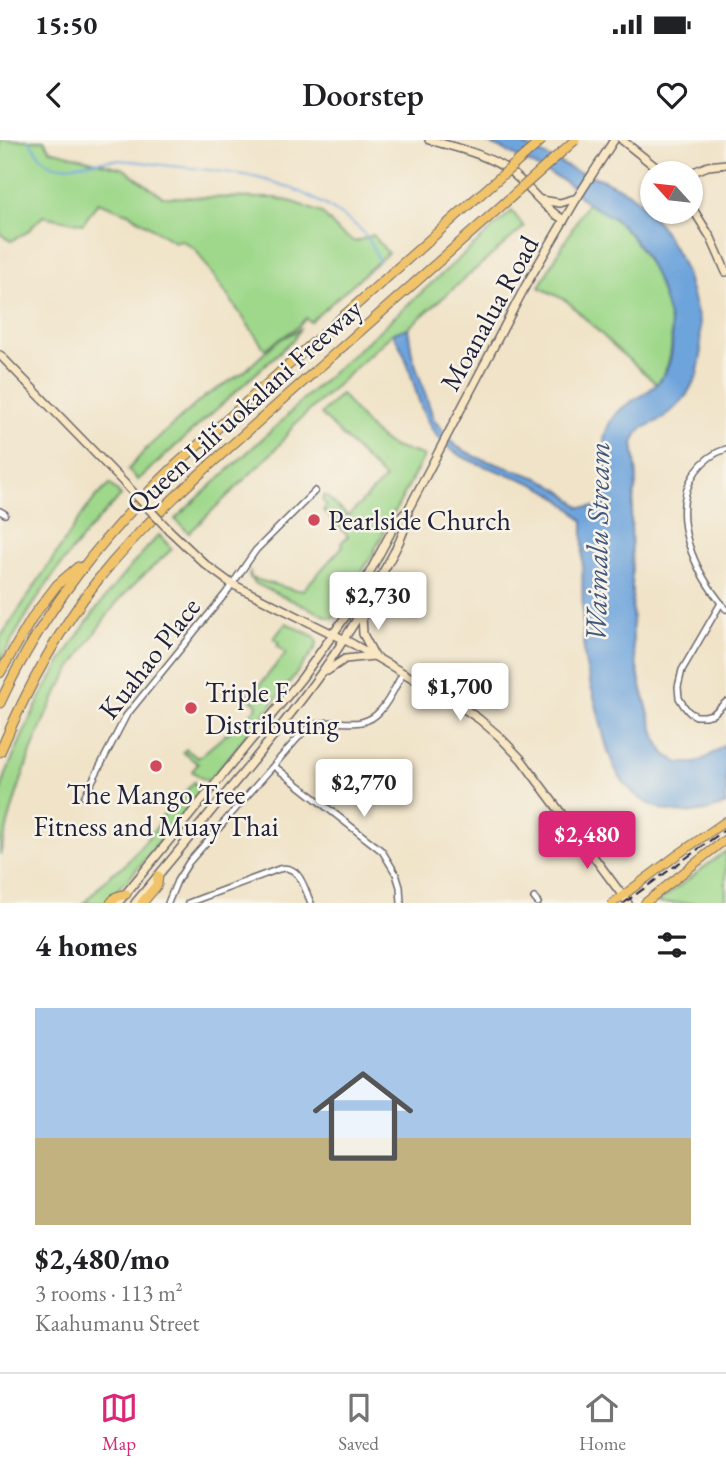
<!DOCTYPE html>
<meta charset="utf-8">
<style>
body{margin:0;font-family:"EB Garamond",serif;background:#f2f2f2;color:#202124;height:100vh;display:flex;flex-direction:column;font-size:26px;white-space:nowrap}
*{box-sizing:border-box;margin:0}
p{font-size:23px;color:#757577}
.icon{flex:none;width:38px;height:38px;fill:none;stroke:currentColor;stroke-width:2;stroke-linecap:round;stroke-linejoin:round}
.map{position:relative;height:763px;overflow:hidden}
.panel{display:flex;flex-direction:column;background:#fff;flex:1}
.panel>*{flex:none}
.needle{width:46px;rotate:297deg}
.tools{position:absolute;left:640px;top:21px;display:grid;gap:14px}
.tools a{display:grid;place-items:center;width:63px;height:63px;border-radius:50%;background:#fff;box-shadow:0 2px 5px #0004;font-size:35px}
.price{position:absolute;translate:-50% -60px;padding:0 16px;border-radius:7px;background:#fff;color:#222;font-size:23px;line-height:46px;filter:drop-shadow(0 2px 4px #0008)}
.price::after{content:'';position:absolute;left:50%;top:42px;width:21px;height:16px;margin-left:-10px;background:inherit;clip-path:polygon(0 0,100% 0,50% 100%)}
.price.active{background:#db2777;color:#fff}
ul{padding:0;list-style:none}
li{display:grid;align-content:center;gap:14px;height:371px;padding:0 35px}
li+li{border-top:2px solid #e0e0e0}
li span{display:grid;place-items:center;height:217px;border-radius:0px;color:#555}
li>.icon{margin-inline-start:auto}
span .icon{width:126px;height:126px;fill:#fffc;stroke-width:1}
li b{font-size:30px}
h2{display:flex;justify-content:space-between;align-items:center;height:84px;padding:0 35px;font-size:30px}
.status{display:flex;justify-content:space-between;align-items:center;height:49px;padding:0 35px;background:#fff;direction:ltr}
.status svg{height:19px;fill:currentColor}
header{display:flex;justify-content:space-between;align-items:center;height:91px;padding:0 35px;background:#fff;font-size:32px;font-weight:600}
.tabs{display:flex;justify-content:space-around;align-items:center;height:98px;border-top:2px solid #e0e0e0;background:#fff;font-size:19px;color:#757577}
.tabs a{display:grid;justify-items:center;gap:4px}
.tabs .active{color:#db2777}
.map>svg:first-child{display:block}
</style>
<div class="status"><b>15:50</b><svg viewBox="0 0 49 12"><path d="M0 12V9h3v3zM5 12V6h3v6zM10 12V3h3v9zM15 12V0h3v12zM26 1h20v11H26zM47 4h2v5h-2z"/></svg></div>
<header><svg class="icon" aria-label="back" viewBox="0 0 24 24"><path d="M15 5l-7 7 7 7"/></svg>Doorstep<svg class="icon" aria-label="heart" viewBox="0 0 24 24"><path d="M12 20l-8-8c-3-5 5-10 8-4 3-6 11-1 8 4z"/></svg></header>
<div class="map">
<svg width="726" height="763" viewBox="0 0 726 763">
<rect width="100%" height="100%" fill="#f7f3e8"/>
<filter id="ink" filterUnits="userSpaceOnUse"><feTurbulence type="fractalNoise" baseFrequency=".0143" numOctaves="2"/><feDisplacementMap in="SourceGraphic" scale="14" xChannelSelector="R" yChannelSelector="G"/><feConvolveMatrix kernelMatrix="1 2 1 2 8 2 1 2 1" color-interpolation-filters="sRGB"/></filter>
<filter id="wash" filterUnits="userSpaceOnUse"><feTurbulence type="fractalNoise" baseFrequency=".00686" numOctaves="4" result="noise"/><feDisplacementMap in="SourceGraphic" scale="28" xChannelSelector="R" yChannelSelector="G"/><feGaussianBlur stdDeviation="1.57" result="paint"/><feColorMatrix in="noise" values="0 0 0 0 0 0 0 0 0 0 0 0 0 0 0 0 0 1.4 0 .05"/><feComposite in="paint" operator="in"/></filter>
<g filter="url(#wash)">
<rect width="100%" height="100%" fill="#f0e3c7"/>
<g fill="#9fd88b" stroke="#607d63" stroke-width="2">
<polygon points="0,0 44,0 50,10 124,29 163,57 275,58 293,62 322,73 339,92 355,102 373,95 388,113 310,182 306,178 299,186 265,209 195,109 181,100 174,102 130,74 98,62 83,84 43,76 27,92 11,101 0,94"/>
<path d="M587 63C598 69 610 75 619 83 655 117 693 201 657 244L620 212 567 161 539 147Z"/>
<polygon points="512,71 524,87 408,188 393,193 294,285 276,309 189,393 175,379 286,277 302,260"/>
<polygon points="300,189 294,199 138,340 128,330 146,309 204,257 244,232 277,201"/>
<path d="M341 254C355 270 373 297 392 306 402 311 414 311 424 316L372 415 337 474 334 477 330 478 256 444 249 436 250 433 251 438 294 450H303L343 406 341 403 348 396 323 370 327 366 322 360 325 355 348 376 385 339 321 274Z"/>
<path d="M110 344 121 356C72 404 32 461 0 522V498L84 372 96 357Z"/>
<path d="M159 395 172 409C153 427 131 445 115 465 95 492 69 529 54 559 29 609 13 661 0 715 0 696 0 675 0 656 2 640 11 622 18 606 51 526 100 457 159 395Z"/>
<polygon points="286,483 315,497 317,503 315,509 282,552 210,640 204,640 192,631 198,624 183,612 186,609 198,618 256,569 257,564 247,557 251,552 253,553 286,513 277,505 279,502 274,498"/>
<polygon points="194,642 199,649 198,655 128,740 123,743 107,763 84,763 112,733 123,727 158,686 163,676"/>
<polygon points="726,711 726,763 657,763"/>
</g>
<path fill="#6ea4dc" stroke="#48638c" stroke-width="2" d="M482 0H514L576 31 601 39 628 52 639 61 661 86 680 119 686 133 700 184 701 216 697 236 686 256 678 265 662 279 643 288 637 294 633 303 637 337 631 376 633 508 641 546 656 599 665 614 679 623H695L706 618 726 604V664C686 682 642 673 618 634 607 614 602 589 597 568 592 549 585 529 584 510 581 467 583 424 583 381 572 369 561 358 546 350 510 329 465 330 437 296 419 274 415 243 405 217 402 209 397 201 393 193L408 188 412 214 434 280 456 306 476 317 541 339 563 352 580 367H602C605 356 609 346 608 336 606 319 600 306 607 289 619 256 656 260 668 226 676 206 671 183 665 163 656 133 639 98 613 78 605 72 594 69 586 62 579 57 574 48 567 43 560 38 551 35 544 31 523 20 503 9 482 0Z"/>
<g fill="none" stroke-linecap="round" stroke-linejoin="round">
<path stroke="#6ea4dc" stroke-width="2" d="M29 0C34 8 41 20 50 24 62 30 98 20 113 20 133 20 153 24 172 26 234 32 281 36 335 71 361 88 368 92 379 122"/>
</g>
</g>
<g filter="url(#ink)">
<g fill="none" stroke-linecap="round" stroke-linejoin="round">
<defs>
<g id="street">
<path d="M726 309C713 313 704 320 696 331 666 375 696 434 726 469"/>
<polyline points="0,371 5,374"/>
<polyline points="721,463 682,530 678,547 679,558 684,566 689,572 696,576 705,576 713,574 726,562"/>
<polyline points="274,626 382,711 396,734 400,747 401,763"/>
<polyline points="84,657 126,576 226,453 256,410 315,351"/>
<polyline points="534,758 538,763"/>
<path d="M168 763 177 741 189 722 303 592C329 570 358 596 380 571 390 560 396 545 403 533"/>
<path d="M188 763 279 729C300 724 304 748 311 763"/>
</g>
<g id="secondary">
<path d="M429 0C457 8 487 14 511 32 530 47 543 68 564 80"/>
<polyline points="622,0 663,33"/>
<polyline points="691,33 708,26 726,24"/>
<polyline points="541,60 560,63 577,58"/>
<polyline points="691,66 711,98 726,132"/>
<polyline points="0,215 129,348"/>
<polyline points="169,390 206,425 232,444 353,504 457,564 479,579 499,596 521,619 628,763"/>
<polyline points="362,474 363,494 374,515"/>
<polyline points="327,531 345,519 374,516"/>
<polyline points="118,763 302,538 348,473 397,381 408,370 526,145 577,58 614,0"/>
<path d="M135 763C173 718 210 672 248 627 298 566 346 505 382 434 393 414 406 394 408 371"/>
</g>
<g id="primary">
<polyline points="613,763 677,715 726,681"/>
<polyline points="645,763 726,699"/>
</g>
<g id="highway">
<polyline points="0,533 34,475 57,445 78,427"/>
<path d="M0 563C44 469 104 394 178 323L473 61"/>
<path d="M0 612C26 551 56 493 97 441 152 372 221 315 287 256 354 196 422 136 490 76"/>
<polyline points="111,763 116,757 126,754"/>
<polyline points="142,763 157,745 158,736"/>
</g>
</defs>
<use href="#street" stroke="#6a666c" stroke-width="8"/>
<use href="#secondary" stroke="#6a666c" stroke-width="10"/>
<use href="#primary" stroke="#6a666c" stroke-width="10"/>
<use href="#highway" stroke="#6a666c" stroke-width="11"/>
<use href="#street" stroke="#fff" stroke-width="5"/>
<use href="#secondary" stroke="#f9e7c3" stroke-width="7"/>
<use href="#primary" stroke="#f1c36a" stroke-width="8"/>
<use href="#highway" stroke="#f1c36a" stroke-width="9"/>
<polyline stroke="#22223b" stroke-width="2" stroke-dasharray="10 5" stroke-linecap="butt" points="624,763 726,689"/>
<defs>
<polyline id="secondary-bridge" points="129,348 169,390"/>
<g id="highway-bridge">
<polyline points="473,61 542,0"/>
<polyline points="490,76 575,0"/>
</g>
</defs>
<use href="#secondary-bridge" stroke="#6a666c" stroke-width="10" stroke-linecap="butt"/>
<use href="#highway-bridge" stroke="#6a666c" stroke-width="11" stroke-linecap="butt"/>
<use href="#secondary-bridge" stroke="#f9e7c3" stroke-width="7"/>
<use href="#highway-bridge" stroke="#f1c36a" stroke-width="9"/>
</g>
</g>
<g fill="#d1495b" stroke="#f7f3e8" stroke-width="2.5">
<circle cx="314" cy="380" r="7"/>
<circle cx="191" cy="568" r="7"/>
<circle cx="156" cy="626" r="7"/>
</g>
<g text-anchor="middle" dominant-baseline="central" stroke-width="5" stroke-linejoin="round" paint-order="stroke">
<g font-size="28" fill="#22223b" stroke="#f7f3e8">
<text transform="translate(489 173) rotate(-61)">Moanalua Road</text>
<text transform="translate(244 266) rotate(-42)">Queen Liliʻuokalani Freeway</text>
<text transform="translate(149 518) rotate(-52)">Kuahao Place</text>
</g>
<g font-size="28" fill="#22223b" stroke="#f7f3e8" text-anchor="start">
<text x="328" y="380">Pearlside Church</text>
<text x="205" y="552">Triple F<tspan x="205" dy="32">Distributing</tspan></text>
<text x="156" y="654" text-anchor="middle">The Mango Tree<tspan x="156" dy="32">Fitness and Muay Thai</tspan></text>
</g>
<g font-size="30" font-style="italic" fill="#40567b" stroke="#f7f3e8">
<text transform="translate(597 402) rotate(-89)">Waimalu Stream</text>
</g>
</g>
</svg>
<div class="tools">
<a><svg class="needle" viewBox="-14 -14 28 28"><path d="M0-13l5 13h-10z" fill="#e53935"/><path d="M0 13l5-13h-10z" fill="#757577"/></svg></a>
</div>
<b class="price" style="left:378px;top:492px">$2,730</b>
<b class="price" style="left:460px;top:583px">$1,700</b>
<b class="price" style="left:364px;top:679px">$2,770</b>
<b class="price active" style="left:587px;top:731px">$2,480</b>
</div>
<section class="panel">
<h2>4 homes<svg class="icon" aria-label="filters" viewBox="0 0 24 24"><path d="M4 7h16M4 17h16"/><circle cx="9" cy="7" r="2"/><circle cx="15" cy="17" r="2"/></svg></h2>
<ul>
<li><span style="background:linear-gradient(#a9c7e8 60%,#c2b280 0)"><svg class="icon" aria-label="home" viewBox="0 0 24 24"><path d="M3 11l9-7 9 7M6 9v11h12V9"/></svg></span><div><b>$2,480/mo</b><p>3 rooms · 113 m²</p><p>Kaahumanu Street</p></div></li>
</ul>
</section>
<nav class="tabs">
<a class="active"><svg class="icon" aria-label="map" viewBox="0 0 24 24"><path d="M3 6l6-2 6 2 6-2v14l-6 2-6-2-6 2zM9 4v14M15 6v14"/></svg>Map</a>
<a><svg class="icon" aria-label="saved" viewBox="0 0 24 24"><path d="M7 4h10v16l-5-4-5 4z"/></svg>Saved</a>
<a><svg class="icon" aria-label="home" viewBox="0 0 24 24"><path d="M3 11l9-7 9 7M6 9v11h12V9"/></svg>Home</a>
</nav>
